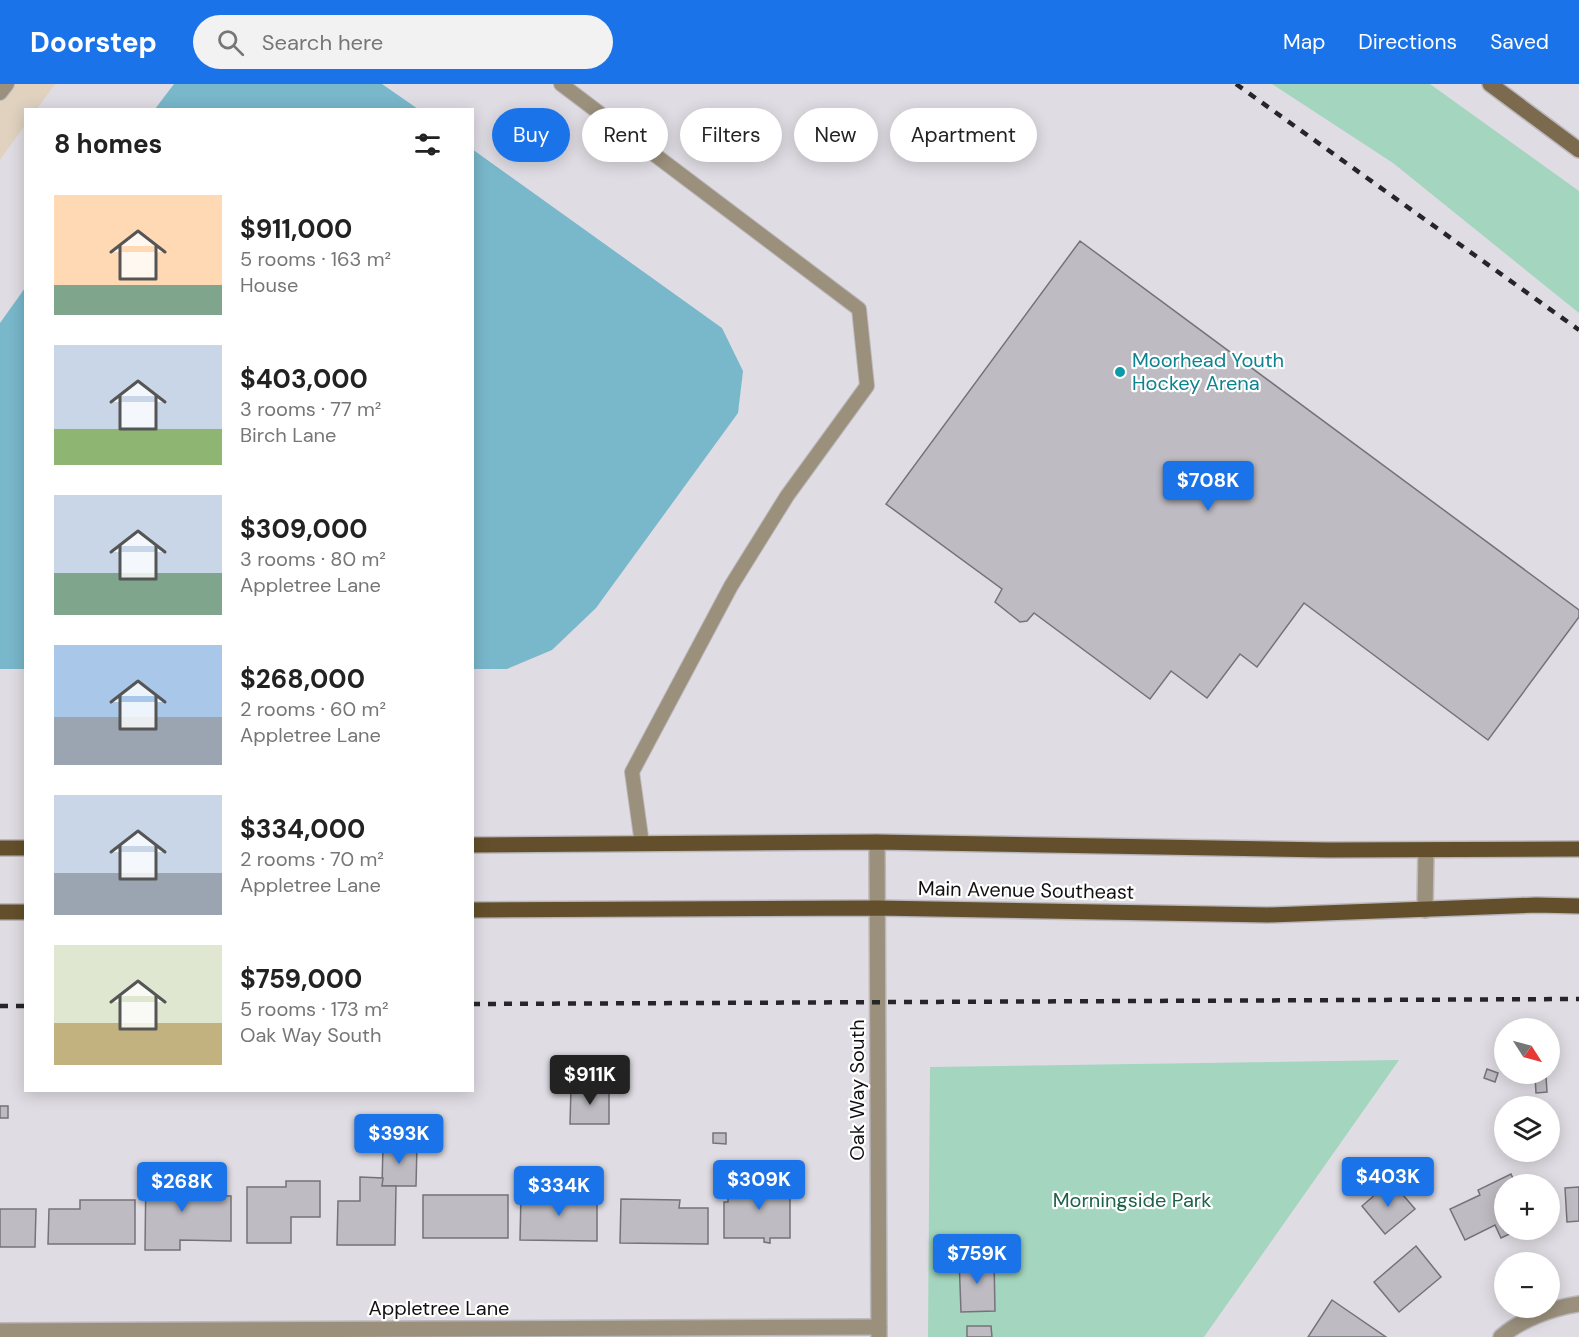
<!DOCTYPE html>
<meta charset="utf-8">
<style>
body{margin:0;font-family:"DM Sans",sans-serif;background:#f2f2f2;color:#222;height:100vh;display:flex;flex-direction:column;font-size:22px;white-space:nowrap}
*{box-sizing:border-box;margin:0}
p{font-size:20px;color:#767676}
.icon{flex:none;width:33px;height:33px;fill:none;stroke:currentColor;stroke-width:2;stroke-linecap:round;stroke-linejoin:round}
.map{position:relative;flex:1;overflow:hidden}
.drawer{position:absolute;left:24px;top:24px;width:450px;height:984px;display:flex;flex-direction:column;background:#fff;border-radius:0px;box-shadow:0 3px 15px #0003}
.drawer>*{flex:none}
.banner{position:absolute;left:492px;top:24px;width:570px;height:54px;display:flex;gap:12px}
.needle{width:39px;rotate:126deg}
.fabs{position:absolute;left:1494px;top:934px;display:grid;gap:12px}
.fabs a{display:grid;place-items:center;width:66px;height:66px;border-radius:50%;background:#fff;box-shadow:0 3px 15px #0003;font-size:30px}
.price{position:absolute;translate:-50% -51px;padding:0 14px;border-radius:6px;background:#1a73e8;color:#fff;font-size:20px;line-height:39px;filter:drop-shadow(0 2px 3px #0008)}
.price::after{content:'';position:absolute;left:50%;top:36px;width:18px;height:14px;margin-left:-9px;background:inherit;clip-path:polygon(0 0,100% 0,50% 100%)}
.price.selected{background:#222;color:#fff}
ul{padding:0;list-style:none}
li{display:flex;align-items:center;gap:18px;height:150px;padding:0 30px}
li span{display:grid;place-items:center;flex:none;width:168px;height:120px;border-radius:0px;color:#555}
li>.icon{margin-inline-start:auto}
span .icon{width:72px;height:72px;fill:#fffc;stroke-width:1}
li b{font-size:26px}
h2{display:flex;justify-content:space-between;align-items:center;height:72px;padding:0 30px;font-size:26px}
.pill{padding:0 21px;border-radius:27px;background:#fff;box-shadow:0 3px 15px #0003;font-size:21px;line-height:54px}
.pill.selected{background:#1a73e8;color:#fff}
header{display:flex;align-items:center;gap:36px;box-sizing:border-box;height:84px;padding:0 30px;background:#1a73e8;color:#fff}
header strong{font-size:28px}
nav{display:flex;gap:33px;margin-inline-start:auto;font-size:21px}
.search{width:420px;height:54px;background:#f2f2f2;display:flex;align-items:center;gap:15px;box-sizing:border-box;padding:0 21px;border-radius:33px;color:#767676;font-size:22px}
.map>svg:first-child{display:block}
</style>
<header>
<strong>Doorstep</strong>
<div class="search"><svg class="icon" aria-label="search" viewBox="0 0 24 24"><circle cx="10" cy="10" r="6"/><path d="M15 15l6 6"/></svg>Search here</div>
<nav><a>Map</a><a>Directions</a><a>Saved</a></nav>
</header>
<div class="map">
<svg width="1579" height="1253" viewBox="0 0 1579 1253">
<rect width="100%" height="100%" fill="#dfdde3"/>
<polygon fill="#e0d2bf" points="0,0 55,0 37,25 26,26 25,41 0,76"/>
<g fill="#a4d5be">
<polygon points="1272,0 1430,0 1579,107 1579,229 1393,79"/>
<polygon points="1399,976 1204,1253 928,1253 930,983"/>
</g>
<g fill="#79b7cb">
<polygon points="174,0 382,0 418,25 155,25"/>
<polygon points="472,65 722,244 743,287 738,329 596,524 552,566 507,585 473,585"/>
<polygon points="25,204 25,585 0,585 0,239"/>
</g>
<g fill="#bebcc2" stroke="#757379" stroke-width="1.5">
<polygon points="1080,157 1579,526 1579,533 1488,656 1304,519 1257,583 1240,570 1207,614 1171,587 1150,615 1034,529 1027,537 1020,538 995,518 1002,505 886,420"/>
<polygon points="1487,985 1498,989 1495,998 1484,994"/>
<polygon points="1546,992 1547,1008 1536,1009 1535,993"/>
<polygon points="571,1003 609,1003 609,1040 570,1040"/>
<rect x="0" y="1022" width="8" height="12"/>
<polygon points="713,1049 726,1049 726,1060 713,1059"/>
<polygon points="383,1060 417,1061 416,1102 382,1102"/>
<polygon points="146,1084 180,1084 180,1111 231,1112 231,1157 180,1156 180,1166 145,1166"/>
<polygon points="1362,1085 1368,1092 1357,1102 1351,1094"/>
<polygon points="1379,1086 1387,1096 1379,1103 1371,1093"/>
<polygon points="1511,1090 1516,1101 1504,1101 1504,1146 1518,1146 1501,1154 1495,1141 1465,1156 1450,1125 1480,1111 1478,1106"/>
<polygon points="360,1093 383,1094 382,1102 396,1102 395,1161 337,1161 338,1117 360,1117"/>
<polygon points="752,1096 790,1096 790,1154 770,1154 770,1159 764,1158 764,1154 724,1154 724,1118 728,1118 728,1105 752,1105"/>
<polygon points="286,1097 320,1097 320,1133 291,1133 291,1159 247,1159 247,1103 286,1103"/>
<polygon points="1391,1097 1415,1125 1385,1150 1362,1122"/>
<polygon points="1579,1103 1579,1137 1567,1138 1565,1104"/>
<polygon points="521,1110 597,1110 597,1157 520,1156"/>
<rect x="423" y="1111" width="85" height="43"/>
<polygon points="621,1115 680,1116 679,1124 708,1124 708,1160 620,1159"/>
<polygon points="80,1116 135,1116 135,1160 48,1160 49,1125 80,1125"/>
<polygon points="0,1125 36,1125 35,1163 0,1163"/>
<polygon points="1416,1162 1441,1193 1399,1228 1374,1198"/>
<polygon points="959,1174 994,1174 995,1227 961,1228"/>
<polygon points="1332,1216 1386,1253 1308,1253"/>
<polygon points="967,1242 991,1242 992,1253 967,1253"/>
</g>
<g fill="none" stroke-linecap="round" stroke-linejoin="round">
<defs>
<g id="service">
<polyline points="561,0 859,225 867,302 787,412 731,502 632,688 642,760"/>
<polyline points="0,9 7,0"/>
</g>
<g id="minor">
<polyline points="877,758 879,1253"/>
<polyline points="1425,826 1426,766"/>
<polyline points="0,1247 879,1243"/>
<path d="M1501 1253C1521 1235 1553 1224 1579 1220"/>
</g>
<polyline id="secondary" points="1490,0 1579,66"/>
<g id="primary">
<polyline points="472,761 877,758 1328,766 1579,765"/>
<polyline points="0,764 26,764"/>
<polyline points="472,826 877,824 1268,831 1536,821 1579,822"/>
<polyline points="0,828 26,828"/>
</g>
</defs>
<use href="#service" stroke="#bab8bd" stroke-width="16"/>
<use href="#minor" stroke="#bab8bd" stroke-width="18"/>
<use href="#secondary" stroke="#bab8bd" stroke-width="18"/>
<use href="#primary" stroke="#bab8bd" stroke-width="18"/>
<use href="#service" stroke="#9b907c" stroke-width="14"/>
<use href="#minor" stroke="#9b907c" stroke-width="15"/>
<use href="#secondary" stroke="#7b6a4d" stroke-width="15"/>
<use href="#primary" stroke="#634f2b" stroke-width="15"/>
<g stroke="#262528" stroke-width="4.5" stroke-dasharray="8 8" stroke-linecap="butt">
<polyline points="1236,0 1579,246"/>
<polyline points="472,920 1579,915"/>
<polyline points="0,922 26,922"/>
</g>
</g>
<circle fill="#0f9aa8" stroke="#fff" stroke-width="2" cx="1120" cy="288" r="6"/>
<g text-anchor="middle" dominant-baseline="central" stroke-width="4.5" stroke-linejoin="round" paint-order="stroke">
<g font-size="20" fill="#0d838f" stroke="#fff" text-anchor="start">
<text x="1132" y="276">Moorhead Youth<tspan x="1132" dy="23">Hockey Arena</tspan></text>
</g>
<g font-size="20" fill="#111012" stroke="#fff">
<text transform="translate(1026 806) rotate(1)">Main Avenue Southeast</text>
<text transform="translate(857 1006) rotate(-90)">Oak Way South</text>
<text x="439" y="1224">Appletree Lane</text>
</g>
<g font-size="20" fill="#1d6148" stroke="#fff">
<text x="1132" y="1116">Morningside Park</text>
</g>
</g>
</svg>
<div class="fabs">
<a><svg class="needle" viewBox="-14 -14 28 28"><path d="M0-13l5 13h-10z" fill="#e53935"/><path d="M0 13l5-13h-10z" fill="#767676"/></svg></a>
<a><svg class="icon" aria-label="layers" viewBox="0 0 24 24"><path d="M12 4l9 5-9 5-9-5zM3 14l9 5 9-5"/></svg></a>
<a>+</a>
<a>−</a>
</div>
<b class="price" style="left:1208px;top:428px">$708K</b>
<b class="price selected" style="left:590px;top:1022px">$911K</b>
<b class="price" style="left:399px;top:1081px">$393K</b>
<b class="price" style="left:1388px;top:1124px">$403K</b>
<b class="price" style="left:759px;top:1127px">$309K</b>
<b class="price" style="left:182px;top:1129px">$268K</b>
<b class="price" style="left:559px;top:1133px">$334K</b>
<b class="price" style="left:977px;top:1201px">$759K</b>
<div class="banner">
<a class="pill selected">Buy</a>
<a class="pill">Rent</a>
<a class="pill">Filters</a>
<a class="pill">New</a>
<a class="pill">Apartment</a>
</div>
<section class="drawer">
<h2>8 homes<svg class="icon" aria-label="filters" viewBox="0 0 24 24"><path d="M4 7h16M4 17h16"/><circle cx="9" cy="7" r="2"/><circle cx="15" cy="17" r="2"/></svg></h2>
<ul>
<li><span style="background:linear-gradient(#ffd9b3 75%,#7fa58c 0)"><svg class="icon" aria-label="home" viewBox="0 0 24 24"><path d="M3 11l9-7 9 7M6 9v11h12V9"/></svg></span><div><b>$911,000</b><p>5 rooms · 163 m²</p><p>House</p></div></li>
<li><span style="background:linear-gradient(#c9d6e8 70%,#8fb573 0)"><svg class="icon" aria-label="home" viewBox="0 0 24 24"><path d="M3 11l9-7 9 7M6 9v11h12V9"/></svg></span><div><b>$403,000</b><p>3 rooms · 77 m²</p><p>Birch Lane</p></div></li>
<li><span style="background:linear-gradient(#c9d6e8 65%,#7fa58c 0)"><svg class="icon" aria-label="home" viewBox="0 0 24 24"><path d="M3 11l9-7 9 7M6 9v11h12V9"/></svg></span><div><b>$309,000</b><p>3 rooms · 80 m²</p><p>Appletree Lane</p></div></li>
<li><span style="background:linear-gradient(#a9c7e8 60%,#9aa5b1 0)"><svg class="icon" aria-label="home" viewBox="0 0 24 24"><path d="M3 11l9-7 9 7M6 9v11h12V9"/></svg></span><div><b>$268,000</b><p>2 rooms · 60 m²</p><p>Appletree Lane</p></div></li>
<li><span style="background:linear-gradient(#c9d6e8 65%,#9aa5b1 0)"><svg class="icon" aria-label="home" viewBox="0 0 24 24"><path d="M3 11l9-7 9 7M6 9v11h12V9"/></svg></span><div><b>$334,000</b><p>2 rooms · 70 m²</p><p>Appletree Lane</p></div></li>
<li><span style="background:linear-gradient(#dfe7d0 65%,#c2b280 0)"><svg class="icon" aria-label="home" viewBox="0 0 24 24"><path d="M3 11l9-7 9 7M6 9v11h12V9"/></svg></span><div><b>$759,000</b><p>5 rooms · 173 m²</p><p>Oak Way South</p></div></li>
</ul>
</section>
</div>
